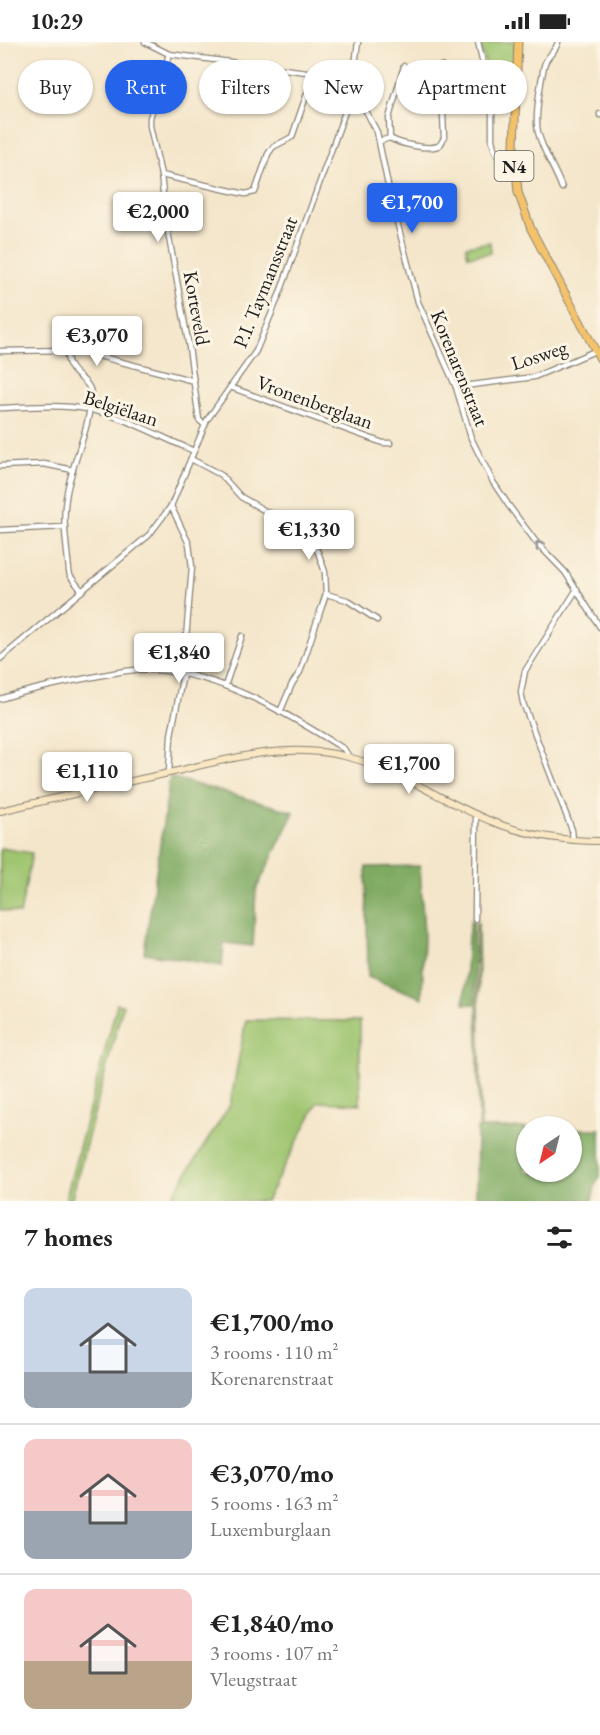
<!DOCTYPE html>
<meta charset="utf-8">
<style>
body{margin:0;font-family:"EB Garamond",serif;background:#f6f6f6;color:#222;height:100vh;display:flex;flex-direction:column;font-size:22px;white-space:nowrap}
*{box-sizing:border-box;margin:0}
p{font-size:20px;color:#767676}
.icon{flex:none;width:33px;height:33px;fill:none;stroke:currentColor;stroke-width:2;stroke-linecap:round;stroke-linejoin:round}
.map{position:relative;height:1159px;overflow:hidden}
.drawer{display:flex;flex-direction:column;background:#fff;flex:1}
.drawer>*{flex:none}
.guide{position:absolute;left:18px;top:18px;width:564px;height:54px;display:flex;gap:12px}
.needle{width:39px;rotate:215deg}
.controls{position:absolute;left:516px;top:1074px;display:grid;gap:12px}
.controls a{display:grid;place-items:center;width:66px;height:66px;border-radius:50%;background:#fff;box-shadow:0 2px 4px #0004;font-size:30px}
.price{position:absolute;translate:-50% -51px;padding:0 14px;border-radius:6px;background:#fff;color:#222;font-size:20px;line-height:39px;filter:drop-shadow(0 2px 3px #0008)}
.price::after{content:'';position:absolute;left:50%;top:36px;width:18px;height:14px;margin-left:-9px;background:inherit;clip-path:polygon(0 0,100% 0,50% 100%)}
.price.active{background:#2563eb;color:#fff}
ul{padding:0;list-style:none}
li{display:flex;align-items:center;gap:18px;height:150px;padding:0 24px}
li+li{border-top:2px solid #e0e0e0}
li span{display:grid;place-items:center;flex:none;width:168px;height:120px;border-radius:12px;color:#555}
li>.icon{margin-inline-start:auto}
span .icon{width:72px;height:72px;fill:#fffc;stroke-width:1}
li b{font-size:26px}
h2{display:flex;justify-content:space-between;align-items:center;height:72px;padding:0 24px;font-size:26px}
.pill{padding:0 21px;border-radius:27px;background:#fff;box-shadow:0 2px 4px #0004;font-size:21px;line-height:54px}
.pill.active{background:#2563eb;color:#fff}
.status{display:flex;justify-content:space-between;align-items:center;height:42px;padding:0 30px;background:#fff;direction:ltr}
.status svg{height:16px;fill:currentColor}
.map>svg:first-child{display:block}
</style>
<div class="status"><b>10:29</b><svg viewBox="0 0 49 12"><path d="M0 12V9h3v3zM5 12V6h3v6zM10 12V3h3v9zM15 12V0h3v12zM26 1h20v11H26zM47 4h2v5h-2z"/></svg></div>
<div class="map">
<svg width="600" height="1159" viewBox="0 0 600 1159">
<rect width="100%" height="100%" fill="#fcf5e5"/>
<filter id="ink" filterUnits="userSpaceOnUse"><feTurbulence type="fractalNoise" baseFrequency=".0167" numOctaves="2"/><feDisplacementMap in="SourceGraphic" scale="12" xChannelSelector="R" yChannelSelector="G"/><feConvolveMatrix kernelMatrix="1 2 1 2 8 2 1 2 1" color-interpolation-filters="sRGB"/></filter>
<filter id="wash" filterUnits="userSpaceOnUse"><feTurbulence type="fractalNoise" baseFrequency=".008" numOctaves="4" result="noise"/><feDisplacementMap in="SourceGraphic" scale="24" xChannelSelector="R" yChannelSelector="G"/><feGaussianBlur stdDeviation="1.35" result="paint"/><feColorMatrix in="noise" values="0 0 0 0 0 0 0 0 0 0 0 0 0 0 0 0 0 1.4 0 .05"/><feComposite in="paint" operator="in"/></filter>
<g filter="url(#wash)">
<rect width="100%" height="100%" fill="#f4e6cb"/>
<g fill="#9fc56f" stroke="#5e7046" stroke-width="1.5">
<polygon points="479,0 515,0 515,28 487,28"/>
<polygon points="490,200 491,211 468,214 466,204"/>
<polygon points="0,806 32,811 20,872 0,868"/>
<polygon points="478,880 481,1084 479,1084 476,881"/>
<polygon points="117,962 123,963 71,1159 65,1159"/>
<polygon points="246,978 360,979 360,1062 318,1060 266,1159 169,1159 230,1063"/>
</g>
<g fill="#7faa62" stroke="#4e633f" stroke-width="1.5">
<polygon points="170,735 294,770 256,848 253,904 224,901 222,924 144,911"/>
<polygon points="420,824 424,893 422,956 368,935 366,825"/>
<polygon points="471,878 473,879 475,962 464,962 468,894"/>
<polygon points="477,1086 526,1086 526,1130 572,1130 572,1087 600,1087 600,1135 596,1140 592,1159 476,1159"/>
</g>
</g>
<g filter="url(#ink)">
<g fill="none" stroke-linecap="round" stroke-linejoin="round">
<defs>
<g id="street">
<polyline points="145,0 169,12 353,36"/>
<polyline points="478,0 492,61 492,98 494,106 504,126 515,134"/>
<path d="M558 0C556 10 546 14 544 24 541 40 534 74 538 90 543 110 555 127 562 146"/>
<polyline points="169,12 150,76 150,84 161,133 166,179 189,305 199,378 205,383"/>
<polyline points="351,53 366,69 377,90 390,153 418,260 456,345 471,396 493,440 509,464 536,500 565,530 600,585"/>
<polyline points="600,72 600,73"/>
<polyline points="390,96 389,76 404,24"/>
<path d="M380 99 390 96C399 102 428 108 438 104 442 102 442 99 444 96L441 24"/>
<polyline points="161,133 245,152 255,150 268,112 273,105 292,95 314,31"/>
<path d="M67 307C65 336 91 334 91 353 90 389 71 421 66 456 62 480 67 505 69 529L70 534 82 549"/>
<polyline points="0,309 76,308 194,339"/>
<polyline points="230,345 383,401 390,401"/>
<polyline points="456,345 534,335 595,309"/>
<path d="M0 366C29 365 58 362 87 367 124 374 160 395 194 409"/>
<polyline points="191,417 221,433 241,455 288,482 308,497 318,510 325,530 326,552 300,630 292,642 280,670"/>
<polyline points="0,424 44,422 73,428"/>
<polyline points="0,488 65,485"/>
<polyline points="326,552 347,558 377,578"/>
<polyline points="0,617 149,493 171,464 207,378 256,309 280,251 351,53 358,0"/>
<polyline points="225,644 242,594"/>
<path d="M0 657C30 647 62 641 93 635 113 631 136 626 156 628 221 632 290 673 344 707L349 715"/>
<polyline points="169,731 171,693 183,632 192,525 189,502 171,464"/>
<polyline points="573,798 572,788 523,661 521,650 525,629 577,547"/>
<polyline points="475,877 476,772"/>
</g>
<path id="secondary" d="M0 769C56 756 112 743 169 731 228 717 287 699 348 715 399 728 444 760 493 780 527 793 564 799 600 799"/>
<polyline id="primary" points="518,0 514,104 518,150 531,187 600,317"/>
</defs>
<use href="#street" stroke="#888174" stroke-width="7"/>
<use href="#secondary" stroke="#888174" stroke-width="8"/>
<use href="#primary" stroke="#888174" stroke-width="9"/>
<use href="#street" stroke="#fff" stroke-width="4.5"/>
<use href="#secondary" stroke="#fae7c3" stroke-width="6"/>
<use href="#primary" stroke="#f3c26a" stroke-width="7"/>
</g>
<defs><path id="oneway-chevron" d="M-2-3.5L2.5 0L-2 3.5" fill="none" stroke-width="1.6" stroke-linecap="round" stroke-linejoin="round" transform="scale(1.5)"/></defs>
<use stroke="#999" href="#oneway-chevron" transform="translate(539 503) rotate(-132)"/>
</g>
<g text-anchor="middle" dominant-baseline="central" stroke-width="6" stroke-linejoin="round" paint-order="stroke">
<rect fill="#fcf5e5" stroke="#5f5d58" stroke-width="1.5" x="494.5" y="109" width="39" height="30" rx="4.5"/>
<g font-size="18" font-weight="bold" fill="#1c1c1c">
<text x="514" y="124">N4</text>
</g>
<g font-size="20" fill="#1c1c1c" stroke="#fcf5e5">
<text transform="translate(265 240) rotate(-68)">P.I. Taymansstraat</text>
<text transform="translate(197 266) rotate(80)">Korteveld</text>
<text transform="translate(539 313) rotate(-18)">Losweg</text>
<text transform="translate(460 326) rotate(68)">Korenarenstraat</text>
<text transform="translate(315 360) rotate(20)">Vronenberglaan</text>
<text transform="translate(121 366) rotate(18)">Belgiëlaan</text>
</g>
</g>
</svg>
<div class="controls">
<a><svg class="needle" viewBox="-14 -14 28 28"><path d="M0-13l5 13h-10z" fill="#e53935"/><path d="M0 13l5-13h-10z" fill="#767676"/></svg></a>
</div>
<b class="price active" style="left:412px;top:192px">€1,700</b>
<b class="price" style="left:158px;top:201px">€2,000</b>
<b class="price" style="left:97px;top:325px">€3,070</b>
<b class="price" style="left:309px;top:519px">€1,330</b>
<b class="price" style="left:179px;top:642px">€1,840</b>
<b class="price" style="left:409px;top:753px">€1,700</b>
<b class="price" style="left:87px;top:761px">€1,110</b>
<div class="guide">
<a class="pill">Buy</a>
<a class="pill active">Rent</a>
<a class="pill">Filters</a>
<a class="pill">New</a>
<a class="pill">Apartment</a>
</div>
</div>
<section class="drawer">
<h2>7 homes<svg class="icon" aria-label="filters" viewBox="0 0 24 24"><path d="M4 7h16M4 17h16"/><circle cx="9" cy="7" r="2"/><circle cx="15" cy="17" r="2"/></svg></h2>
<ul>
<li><span style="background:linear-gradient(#c9d6e8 70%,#9aa5b1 0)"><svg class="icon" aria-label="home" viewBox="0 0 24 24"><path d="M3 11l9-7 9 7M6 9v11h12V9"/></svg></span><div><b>€1,700/mo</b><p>3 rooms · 110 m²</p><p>Korenarenstraat</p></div></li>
<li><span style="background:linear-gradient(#f6c9c9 60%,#9aa5b1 0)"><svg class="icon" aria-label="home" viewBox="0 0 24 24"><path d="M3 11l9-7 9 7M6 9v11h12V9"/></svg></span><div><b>€3,070/mo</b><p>5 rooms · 163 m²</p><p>Luxemburglaan</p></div></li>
<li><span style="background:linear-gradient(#f6c9c9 60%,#b9a48a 0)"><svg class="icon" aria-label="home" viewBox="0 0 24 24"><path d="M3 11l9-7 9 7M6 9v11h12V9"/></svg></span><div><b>€1,840/mo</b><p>3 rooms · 107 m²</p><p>Vleugstraat</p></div></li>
</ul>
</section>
